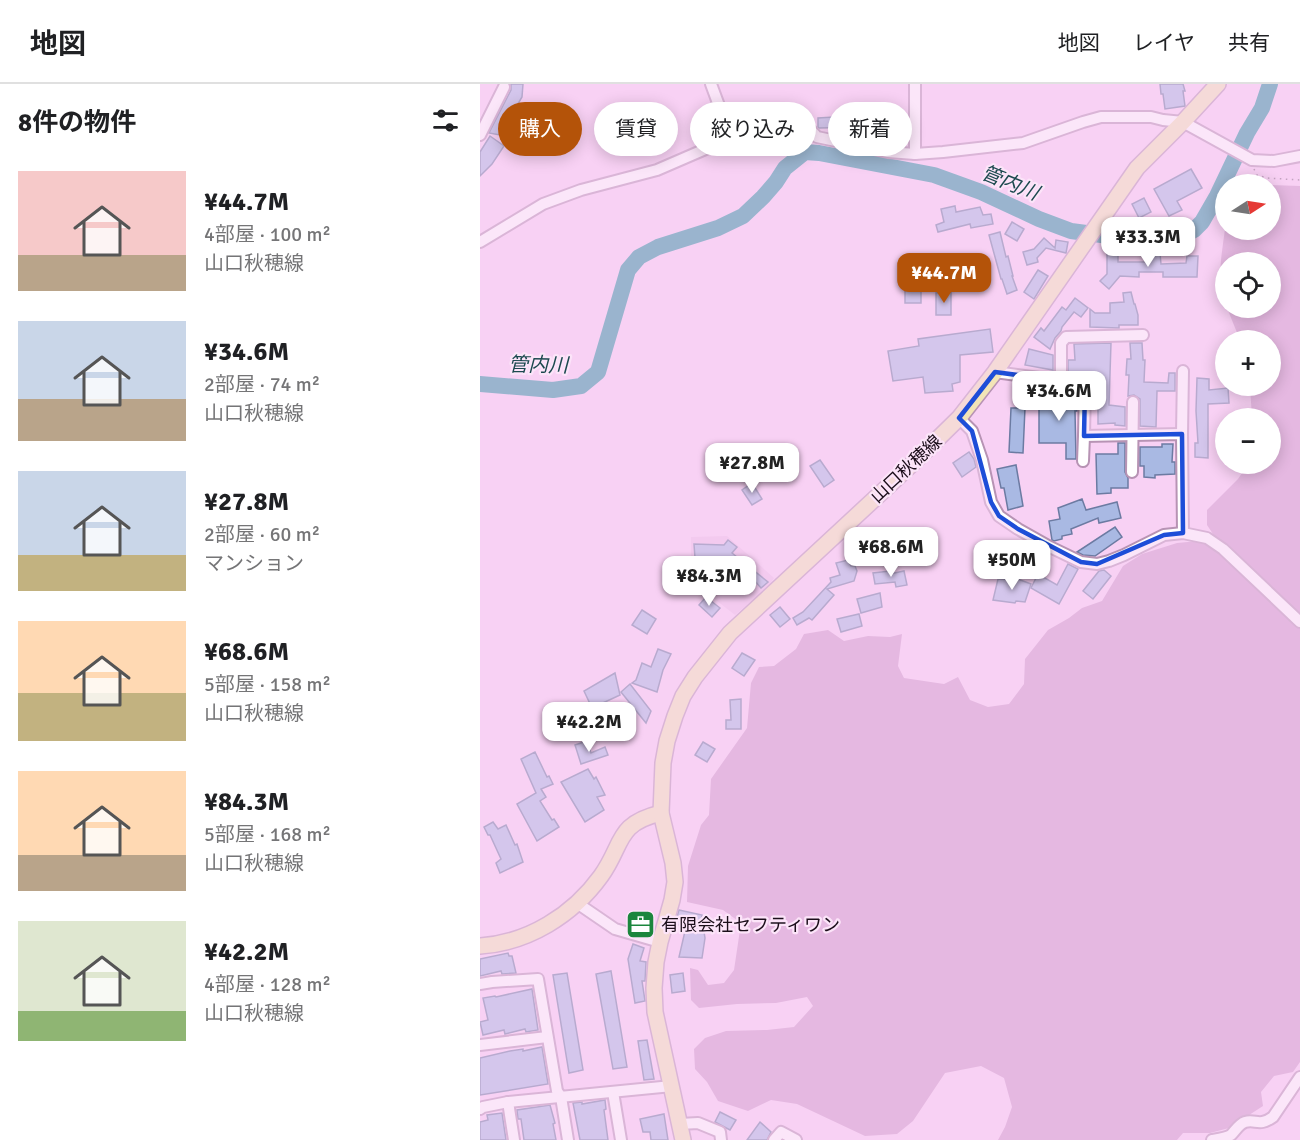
<!DOCTYPE html>
<html lang="ja">
<meta charset="utf-8">
<style>
body{margin:0;font-family:Signika,"Noto Sans JP",sans-serif;background:#f6f6f6;color:#202124;height:100vh;display:flex;flex-direction:column;font-size:22px;white-space:nowrap}
*{box-sizing:border-box;margin:0}
p{font-size:20px;color:#757577}
.icon{flex:none;width:33px;height:33px;fill:none;stroke:currentColor;stroke-width:2;stroke-linecap:round;stroke-linejoin:round}
.map{position:relative;flex:1;overflow:hidden}
.drawer{display:flex;flex-direction:column;background:#fff;width:480px}
.drawer>*{flex:none}
.banner{position:absolute;left:18px;top:18px;width:570px;height:54px;display:flex;gap:12px}
.needle{width:39px;rotate:78deg}
.tools{position:absolute;left:735px;top:90px;display:grid;gap:12px}
.tools a{display:grid;place-items:center;width:66px;height:66px;border-radius:50%;background:#fff;box-shadow:0 3px 15px #0003;font-size:30px}
.price{position:absolute;translate:-50% -51px;padding:0 14px;border-radius:12px;background:#fff;color:#222;font-size:20px;line-height:39px;filter:drop-shadow(0 2px 3px #0008)}
.price::after{content:'';position:absolute;left:50%;top:36px;width:18px;height:14px;margin-left:-9px;background:inherit;clip-path:polygon(0 0,100% 0,50% 100%)}
.price.on{background:#b45309;color:#fff}
ul{padding:0;list-style:none}
li{display:flex;align-items:center;gap:18px;height:150px;padding:0 18px}
li span{display:grid;place-items:center;flex:none;width:168px;height:120px;border-radius:0px;color:#555}
li>.icon{margin-inline-start:auto}
span .icon{width:72px;height:72px;fill:#fffc;stroke-width:1}
li b{font-size:26px}
h2{display:flex;justify-content:space-between;align-items:center;height:72px;padding:0 18px;font-size:26px}
.chip{padding:0 21px;border-radius:27px;background:#fff;box-shadow:0 3px 15px #0003;font-size:21px;line-height:54px}
.chip.on{background:#b45309;color:#fff}
header{display:flex;align-items:center;gap:36px;box-sizing:border-box;height:84px;padding:0 30px;background:#fff;border-bottom:2px solid #e0e0e0}
header strong{font-size:28px}
nav{display:flex;gap:33px;margin-inline-start:auto;font-size:21px}
main{display:flex;flex:1;min-height:0}
.map>svg:first-child{display:block}
</style>
<header>
<strong>地図</strong>
<nav><a>地図</a><a>レイヤ</a><a>共有</a></nav>
</header>
<main>
<section class="drawer">
<h2>8件の物件<svg class="icon" aria-label="filters" viewBox="0 0 24 24"><path d="M4 7h16M4 17h16"/><circle cx="9" cy="7" r="2"/><circle cx="15" cy="17" r="2"/></svg></h2>
<ul>
<li><span style="background:linear-gradient(#f6c9c9 70%,#b9a48a 0)"><svg class="icon" aria-label="home" viewBox="0 0 24 24"><path d="M3 11l9-7 9 7M6 9v11h12V9"/></svg></span><div><b>¥44.7M</b><p>4部屋 · 100 m²</p><p>山口秋穂線</p></div></li>
<li><span style="background:linear-gradient(#c9d6e8 65%,#b9a48a 0)"><svg class="icon" aria-label="home" viewBox="0 0 24 24"><path d="M3 11l9-7 9 7M6 9v11h12V9"/></svg></span><div><b>¥34.6M</b><p>2部屋 · 74 m²</p><p>山口秋穂線</p></div></li>
<li><span style="background:linear-gradient(#c9d6e8 70%,#c2b280 0)"><svg class="icon" aria-label="home" viewBox="0 0 24 24"><path d="M3 11l9-7 9 7M6 9v11h12V9"/></svg></span><div><b>¥27.8M</b><p>2部屋 · 60 m²</p><p>マンション</p></div></li>
<li><span style="background:linear-gradient(#ffd9b3 60%,#c2b280 0)"><svg class="icon" aria-label="home" viewBox="0 0 24 24"><path d="M3 11l9-7 9 7M6 9v11h12V9"/></svg></span><div><b>¥68.6M</b><p>5部屋 · 158 m²</p><p>山口秋穂線</p></div></li>
<li><span style="background:linear-gradient(#ffd9b3 70%,#b9a48a 0)"><svg class="icon" aria-label="home" viewBox="0 0 24 24"><path d="M3 11l9-7 9 7M6 9v11h12V9"/></svg></span><div><b>¥84.3M</b><p>5部屋 · 168 m²</p><p>山口秋穂線</p></div></li>
<li><span style="background:linear-gradient(#dfe7d0 75%,#8fb573 0)"><svg class="icon" aria-label="home" viewBox="0 0 24 24"><path d="M3 11l9-7 9 7M6 9v11h12V9"/></svg></span><div><b>¥42.2M</b><p>4部屋 · 128 m²</p><p>山口秋穂線</p></div></li>
</ul>
</section>
<div class="map">
<svg width="820" height="1056" viewBox="0 0 820 1056">
<rect width="100%" height="100%" fill="#f8d1f4"/>
<polygon fill="#edc1e9" points="247,452 294,494 288,503 255,531 219,503 215,480 211,480 211,453"/>
<path fill="#ce9aca" d="M791 101 820 102V978L813 988 794 992 781 1008 783 1022 749 1044 730 1049H703L697 1056H518L525 1043 532 1023 524 994 501 982 465 989 433 1037 417 1050 385 1052 317 1020 291 1016 268 1027 238 1017 227 998 215 985 214 965 225 954 246 947 287 946 314 943 333 922 327 913 296 919 257 920 219 924 211 916 210 884 218 886 228 901 244 899 254 886 261 839 243 826 207 818 208 782 221 741 229 731 231 695 267 644 271 599 279 583 294 582 316 565 324 550 348 546 364 557 388 552 410 553 422 550 418 582 424 594 464 600 478 593 490 616 508 623 529 620 544 600 545 575 568 546 589 534 602 524 622 517 643 482 662 470 697 459 718 457 729 461 735 453 727 441V426L758 395 768 380H790V334H772L770 302H790V256H760L747 224H790V178H746L745 219C736 196 742 169 745 145L790 146Z"/>
<g fill="none" stroke-linecap="round" stroke-linejoin="round">
<polyline stroke="#2891a0" stroke-width="16" points="0,300 73,306 101,302 118,288 148,186 159,173 178,163 238,144 263,132 283,113 296,98 305,84 325,68 339,69 454,91 501,108 559,135 591,147 629,152 685,155 703,152 714,146 722,138 737,112 767,49 782,24 790,0"/>
</g>
<g fill="#a9b9e3" stroke="#6c7ba2" stroke-width="1.5">
<polygon points="31,0 43,0 42,13 36,23 56,27 53,47 47,46 46,53 38,52 40,43 27,39 20,51 9,49 31,6"/>
<polygon points="680,0 703,0 705,7 703,7 705,22 685,25 683,10 681,10"/>
<polygon points="406,30 408,40 385,43 339,44 338,43 338,34 354,33 354,35 388,34 388,32"/>
<polygon points="10,52 24,62 12,80 0,92 0,68"/>
<polygon points="711,85 722,104 697,117 702,126 689,132 674,105"/>
<polygon points="664,114 671,128 659,134 652,120"/>
<polygon points="475,122 476,128 500,123 503,131 511,130 513,140 491,144 490,140 458,148 456,141 464,138 461,125"/>
<polygon points="532,138 544,145 537,157 525,150"/>
<polygon points="520,148 526,173 528,172 533,192 532,192 537,206 527,210 522,195 521,195 509,151"/>
<polygon points="564,154 575,164 576,156 588,158 586,169 566,164 557,174 558,178 547,181 543,168 554,165"/>
<polygon points="627,169 638,169 638,178 666,178 666,169 680,169 681,180 706,179 707,172 718,172 717,193 683,193 683,188 659,188 659,193 640,192 629,205 620,197 627,190"/>
<polygon points="558,186 568,192 554,215 544,208"/>
<polygon points="441,198 441,219 425,219 425,199"/>
<polygon points="471,208 471,231 456,231 456,209"/>
<polygon points="651,208 654,220 655,220 658,231 658,241 639,241 639,244 610,243 610,225 615,229 630,229 630,219 644,218 643,209"/>
<polygon points="595,214 608,224 601,233 594,228 582,243 581,247 575,254 570,265 554,253 561,244 564,247 582,223 586,226"/>
<polygon points="510,245 513,268 480,271 480,298 472,300 473,307 445,309 443,293 413,297 408,267 439,262 438,255"/>
<polygon points="631,259 629,321 645,323 645,342 635,341 635,339 618,340 618,314 616,314 616,289 588,289 588,276 595,276 594,260"/>
<polygon points="650,259 662,259 663,276 665,276 664,298 688,299 689,289 695,289 695,307 677,307 676,343 660,342 660,315 654,311 648,312 649,291 646,291 647,275 651,275"/>
<polygon points="549,265 573,271 573,286 545,281"/>
<polygon points="717,294 729,295 729,306 748,304 749,319 728,320 728,374 715,373 715,359 718,359 716,327"/>
<polygon points="565,310 597,312 597,327 595,327 596,375 586,375 586,359 559,359 559,319 565,319"/>
<polygon points="531,324 545,324 543,369 529,368"/>
<polygon points="638,359 645,359 645,388 648,394 648,404 631,404 631,409 617,410 616,370 638,370"/>
<polygon points="682,360 693,360 692,378 695,378 695,390 675,391 675,394 664,393 664,382 660,382 660,363 682,363"/>
<polygon points="489,368 494,375 496,383 482,393 473,379"/>
<polygon points="340,376 354,396 344,403 330,382"/>
<polygon points="536,381 543,422 528,426 524,404 521,404 517,385"/>
<polygon points="272,399 282,415 272,421 262,406"/>
<polygon points="602,415 606,426 637,418 641,434 619,439 618,434 591,445 592,450 582,452 582,455 574,457 572,456 569,437 580,435 578,424"/>
<polygon points="635,443 642,453 615,472 603,471 597,468"/>
<polygon points="248,456 257,463 252,469 288,498 281,504 274,496 266,507 253,497 257,491 234,473 215,474 214,460 244,461"/>
<polygon points="533,459 541,474 520,486 520,484 507,490 500,474 512,468 513,470"/>
<polygon points="368,476 371,482 375,482 377,487 374,497 347,505 354,511 332,536 329,534 317,541 313,534 323,528 351,498 350,494 360,491 356,479"/>
<polygon points="588,480 598,485 579,520 551,504 558,490 577,501"/>
<polygon points="624,486 631,492 613,515 603,507 619,487"/>
<polygon points="410,487 410,490 424,487 427,501 416,503 415,498 395,500 393,489"/>
<polygon points="535,494 551,500 545,518 536,517 535,519 513,516 518,495 535,496"/>
<polygon points="400,509 402,523 381,529 377,515"/>
<polygon points="226,513 240,524 232,533 219,521"/>
<polygon points="300,523 310,535 300,543 290,531"/>
<polygon points="162,526 176,535 167,550 152,541"/>
<polygon points="379,530 382,542 361,548 357,535"/>
<polygon points="178,565 191,570 183,586 177,608 152,599 156,596 162,579 171,583"/>
<polygon points="262,569 275,576 264,592 252,584"/>
<polygon points="135,589 140,611 112,624 104,607"/>
<polygon points="150,600 171,627 166,639 141,608"/>
<polygon points="261,615 261,645 246,645 246,636 251,636 250,616"/>
<polygon points="107,657 111,669 125,663 128,671 101,680 95,661"/>
<polygon points="223,658 235,665 227,678 215,671"/>
<polygon points="55,668 67,693 69,692 73,700 61,705 66,713 60,717 72,736 74,735 79,743 57,757 37,720 56,709 41,675"/>
<polygon points="108,685 114,695 116,693 125,711 117,713 124,726 105,738 81,698"/>
<polygon points="13,738 18,745 26,741 35,761 37,760 43,778 20,789 16,779 21,775 10,751 8,751 4,743"/>
<polygon points="199,826 222,831 219,848 224,848 225,854 222,874 199,873 206,843 195,840"/>
<polygon points="153,860 164,864 160,877 166,878 165,897 162,897 165,917 155,919 148,875"/>
<polygon points="28,869 29,872 32,872 36,889 22,890 21,887 0,892 0,875"/>
<polygon points="131,887 147,983 133,985 116,890"/>
<polygon points="87,889 103,986 89,989 73,891"/>
<polygon points="203,889 205,907 192,909 190,891"/>
<polygon points="52,905 58,946 46,948 45,945 25,950 24,946 3,951 0,938 8,936 3,914 15,912 16,913"/>
<polygon points="167,956 174,995 164,996 158,957"/>
<polygon points="62,963 68,1000 0,1011 0,974 30,967 43,965 43,967"/>
<polygon points="125,1016 126,1025 124,1026 128,1056 100,1056 93,1019 102,1018 102,1020"/>
<polygon points="70,1021 75,1039 73,1040 76,1056 44,1056 41,1035 38,1035 37,1026"/>
<polygon points="240,1028 256,1036 250,1046 235,1038"/>
<polygon points="22,1029 26,1056 0,1056 0,1038 8,1036 7,1031"/>
<polygon points="184,1030 188,1056 171,1056 170,1048 163,1048 160,1035"/>
<polygon points="280,1038 291,1048 287,1056 267,1056"/>
</g>
<g fill="none" stroke-linecap="round" stroke-linejoin="round">
<defs>
<g id="street">
<polyline points="231,0 251,54"/>
<polyline points="435,0 435,70"/>
<polyline points="0,51 24,3"/>
<polyline points="0,158 63,120 101,106 177,86 251,54 282,38 300,34 317,35 326,41 337,53 408,68 435,70 463,68 543,59 603,38 621,33 671,33 683,36 703,38 772,76 794,77 820,72"/>
<polyline points="515,288 581,297 605,303 604,352 702,350 703,449"/>
<polyline points="581,297 581,259 586,253 663,251"/>
<polyline points="479,334 492,347 502,376 511,418 519,432 538,445 570,463 601,478 617,480 629,477 644,471 684,451 703,449 727,454 743,465 820,538"/>
<polyline points="702,350 703,287"/>
<polyline points="603,377 604,352"/>
<polyline points="652,388 653,318"/>
<polyline points="97,819 135,845 180,858"/>
<polyline points="0,900 12,898 58,895 77,1007 81,1013 88,1056"/>
<polyline points="0,961 67,953"/>
<polyline points="133,1008 141,1056"/>
<polyline points="28,1018 34,1056"/>
<polyline points="0,1025 3,1023 28,1018 192,1002"/>
<polyline points="200,1040 218,1039 240,1048 241,1056"/>
<polyline points="294,1056 301,1048 316,1056"/>
<path d="M732 1056C738 1055 746 1054 751 1051 755 1047 759 1040 765 1038 776 1035 779 1043 793 1033L820 993"/>
</g>
<g id="secondary">
<path d="M0 862C48 859 93 831 121 792 144 760 135 740 181 729"/>
<polyline points="203,1056 175,928 174,904 176,878 180,858 192,816 195,798 193,779 181,729 183,679 187,657 195,632 203,612 215,593 250,549 431,381 479,334 515,288 657,84 703,38 738,0"/>
</g>
</defs>
<use href="#street" stroke="#b793b4" stroke-width="14"/>
<use href="#secondary" stroke="#b793b4" stroke-width="18"/>
<polyline stroke="#856c83" stroke-width="1.5" stroke-dasharray="1.5 4.5" stroke-linecap="butt" points="774,85 777,91 787,94 820,96"/>
<use href="#street" stroke="#fff" stroke-width="10"/>
<use href="#secondary" stroke="#f2e4b7" stroke-width="15"/>
</g>
<path d="M0 0H820V1056H0ZM515 288 581 297 605 303 604 352 702 350 703 449 684 451 617 480 601 478 538 445 519 432 511 418 492 347 479 334Z" fill="#f8d1f4" fill-opacity=".55" fill-rule="evenodd"/>
<path fill="none" stroke="#1d4ed8" stroke-width="4.5" stroke-linejoin="round" d="M515 288 581 297 605 303 604 352 702 350 703 449 684 451 617 480 601 478 538 445 519 432 511 418 492 347 479 334Z"/>
<defs>
<symbol id="office-square" viewBox="-11 -11 22 22"><rect x="-9" y="-9" width="18" height="18" rx="4" fill="#1b863d" stroke="#fce4f9"/><path d="M-6-3h4V-5.5h4V-3h4V5H-6ZM-1-4.5V-3h2v-1.5ZM-6 0V1H6V0Z" fill="#fff"/></symbol>
</defs>
<g fill-rule="evenodd">
<use href="#office-square" x="144" y="824" width="33" height="33"/>
</g>
<g text-anchor="middle" dominant-baseline="central" stroke-width="4.5" stroke-linejoin="round" paint-order="stroke">
<g font-size="18" fill="#1b0e1a" stroke="#fce4f9">
<text transform="translate(426 385) rotate(-43)">山口秋穂線</text>
</g>
<g font-size="18" fill="#1b0e1a" stroke="#fce4f9" text-anchor="start">
<text x="181" y="841">有限会社セフティワン</text>
</g>
<g font-size="20" font-style="italic" fill="#1c494f" stroke="#fce4f9">
<text transform="translate(530 99) rotate(22)">管内川</text>
<text transform="translate(58 281) rotate(1)">管内川</text>
</g>
</g>
</svg>
<div class="tools">
<a><svg class="needle" viewBox="-14 -14 28 28"><path d="M0-13l5 13h-10z" fill="#e53935"/><path d="M0 13l5-13h-10z" fill="#757577"/></svg></a>
<a><svg class="icon" aria-label="locate" viewBox="0 0 24 24"><circle cx="12" cy="12" r="6"/><path d="M12 2v4M12 18v4M2 12h4M18 12h4"/></svg></a>
<a>+</a>
<a>−</a>
</div>
<b class="price" style="left:668px;top:184px">¥33.3M</b>
<b class="price on" style="left:464px;top:220px">¥44.7M</b>
<b class="price" style="left:579px;top:338px">¥34.6M</b>
<b class="price" style="left:272px;top:410px">¥27.8M</b>
<b class="price" style="left:411px;top:494px">¥68.6M</b>
<b class="price" style="left:532px;top:507px">¥50M</b>
<b class="price" style="left:229px;top:523px">¥84.3M</b>
<b class="price" style="left:109px;top:669px">¥42.2M</b>
<div class="banner">
<a class="chip on">購入</a>
<a class="chip">賃貸</a>
<a class="chip">絞り込み</a>
<a class="chip">新着</a>
</div>
</div>
</main>
